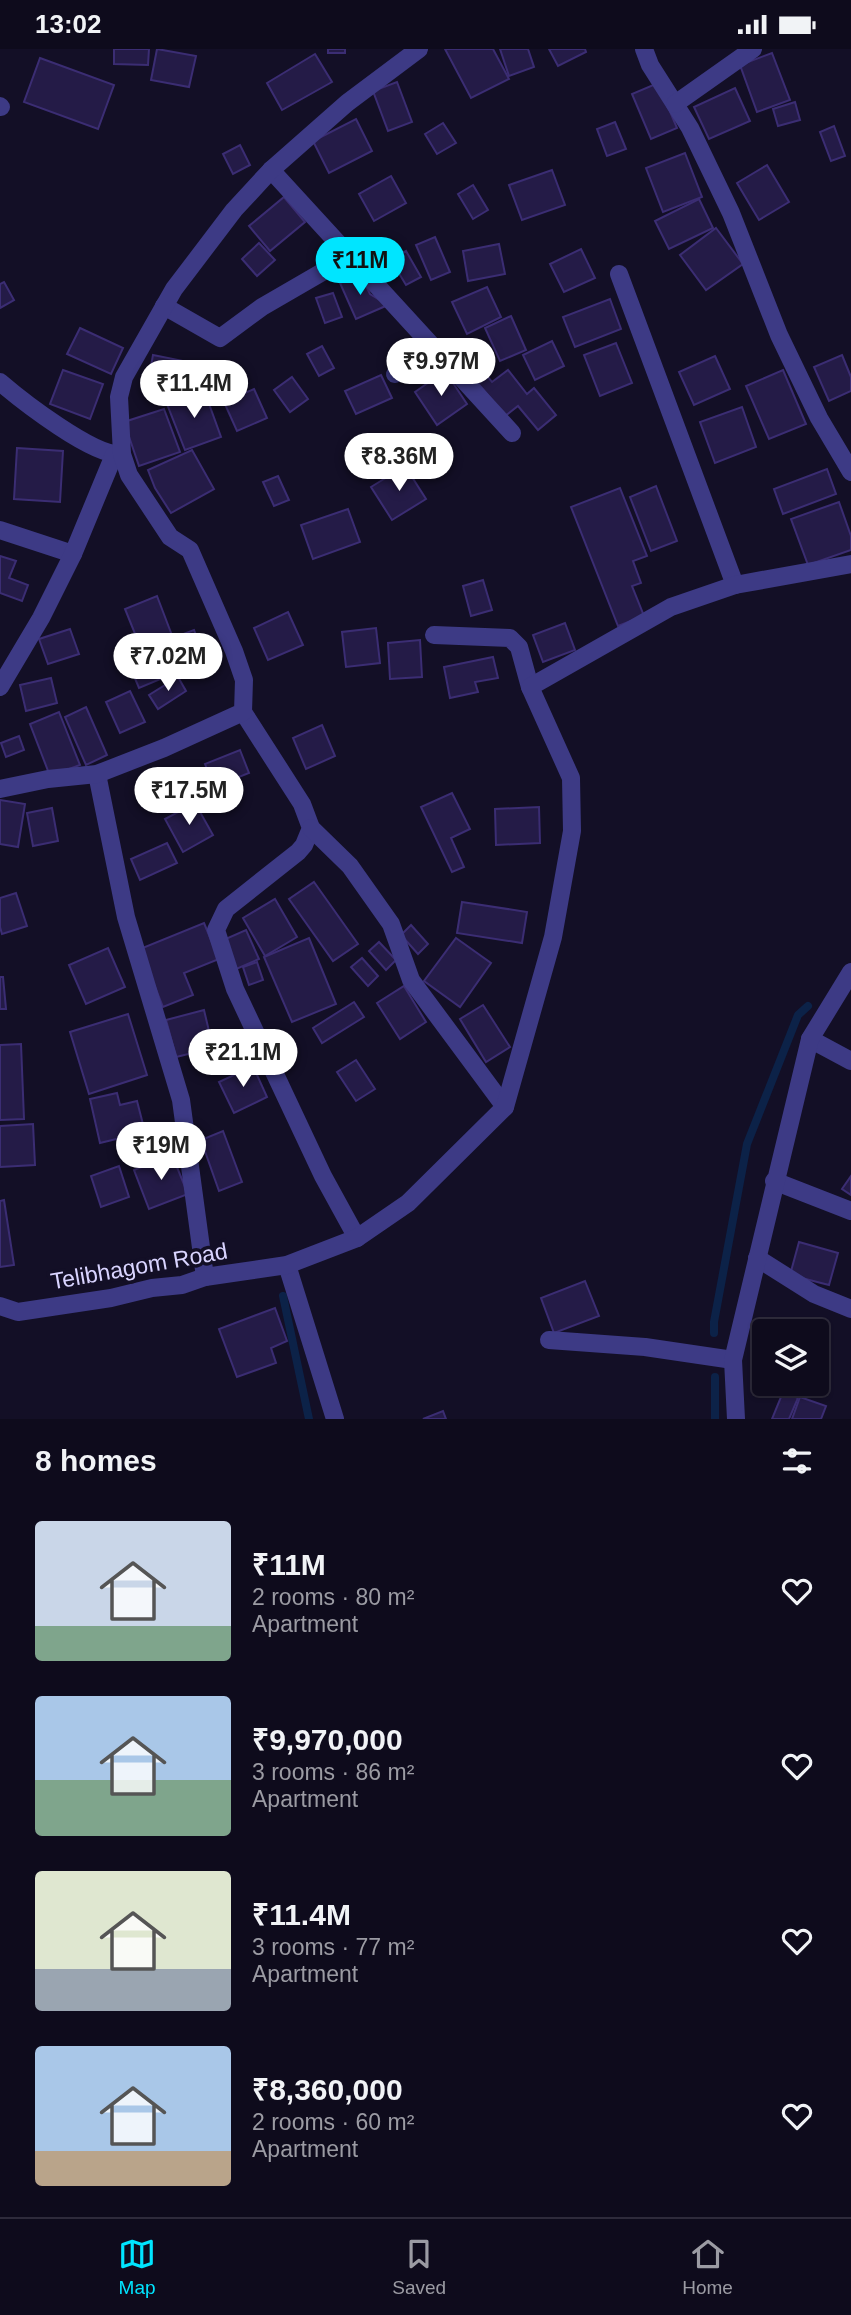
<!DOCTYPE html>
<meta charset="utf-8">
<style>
body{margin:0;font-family:Arial,sans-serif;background:#1c1929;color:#f1f3f6;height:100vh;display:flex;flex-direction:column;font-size:26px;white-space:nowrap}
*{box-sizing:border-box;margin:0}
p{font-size:23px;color:#9b9ba3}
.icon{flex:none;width:38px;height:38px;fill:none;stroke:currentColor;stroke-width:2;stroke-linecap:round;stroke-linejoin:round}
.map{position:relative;height:1370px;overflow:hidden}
.sheet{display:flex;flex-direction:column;background:#0e0b1c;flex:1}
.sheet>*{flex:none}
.controls{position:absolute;left:752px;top:1270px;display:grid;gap:14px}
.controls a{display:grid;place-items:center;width:77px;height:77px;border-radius:7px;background:#0e0b1c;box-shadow:0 2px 5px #0004,0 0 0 2px #2e2b3b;font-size:35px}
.price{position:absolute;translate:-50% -60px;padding:0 16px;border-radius:24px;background:#fff;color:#222;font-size:23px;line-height:46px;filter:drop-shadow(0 2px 4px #0008)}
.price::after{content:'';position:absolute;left:50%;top:42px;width:21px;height:16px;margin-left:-10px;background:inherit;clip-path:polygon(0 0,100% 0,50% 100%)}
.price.selected{background:#00e5ff;color:#111}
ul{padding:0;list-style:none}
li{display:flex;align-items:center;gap:21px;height:175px;padding:0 35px}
li span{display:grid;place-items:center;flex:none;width:196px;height:140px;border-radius:7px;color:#555}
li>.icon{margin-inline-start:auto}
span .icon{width:84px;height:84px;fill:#fffc;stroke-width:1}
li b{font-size:30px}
h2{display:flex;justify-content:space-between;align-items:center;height:84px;padding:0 35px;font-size:30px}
.status{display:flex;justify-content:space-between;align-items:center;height:49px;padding:0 35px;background:#0e0b1c;direction:ltr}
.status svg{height:19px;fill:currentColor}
.dock{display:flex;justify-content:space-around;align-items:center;height:98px;border-top:2px solid #2e2b3b;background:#0e0b1c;font-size:19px;color:#9b9ba3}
.dock a{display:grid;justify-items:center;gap:4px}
.dock .selected{color:#00e5ff}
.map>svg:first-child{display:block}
</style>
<div class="status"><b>13:02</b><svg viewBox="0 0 49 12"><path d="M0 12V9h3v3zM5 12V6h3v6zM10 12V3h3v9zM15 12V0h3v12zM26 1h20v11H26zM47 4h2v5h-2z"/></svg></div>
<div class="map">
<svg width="851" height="1370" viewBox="0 0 851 1370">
<rect width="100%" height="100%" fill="#130f26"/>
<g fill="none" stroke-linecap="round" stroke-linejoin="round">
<g stroke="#0c2248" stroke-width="8">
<polyline points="283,1247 309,1370"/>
<polyline points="714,1284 714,1273 747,1095 798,966 808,957"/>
<polyline points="715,1328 715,1370"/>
</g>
</g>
<g fill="#241b47" stroke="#3b2d73" stroke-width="2">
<polygon points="114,0 149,0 148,16 114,15"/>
<polygon points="157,0 196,7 189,38 151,31"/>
<rect x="328" y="0" width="17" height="4"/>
<polygon points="445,0 493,0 509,30 471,49"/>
<polygon points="500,0 528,0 534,18 509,27"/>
<polygon points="549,0 585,0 586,3 558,17"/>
<polygon points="772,4 790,51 757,63 740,16"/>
<polygon points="315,5 332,33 282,61 267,34"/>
<polygon points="40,9 114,36 98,80 24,53"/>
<polygon points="397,33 412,73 388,82 373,42"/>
<polygon points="658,34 677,79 651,90 632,45"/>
<polygon points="735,39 750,72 709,90 694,58"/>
<polygon points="795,53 800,71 778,77 773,60"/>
<polygon points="356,70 372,102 329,124 313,92"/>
<polygon points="615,73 626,100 607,107 597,80"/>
<polygon points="443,74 456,94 437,105 425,85"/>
<polygon points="834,77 845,107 831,112 820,83"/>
<polygon points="240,96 250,116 233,125 223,105"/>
<polygon points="685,104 702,148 663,163 646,119"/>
<polygon points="767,116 789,153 759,171 737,134"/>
<polygon points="552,121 565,156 522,171 509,136"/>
<polygon points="391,127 406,154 374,172 359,145"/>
<polygon points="473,136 488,161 473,170 458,145"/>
<polygon points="284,148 305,173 270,202 249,177"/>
<polygon points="699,150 713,179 669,200 655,172"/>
<polygon points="716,179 743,215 706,241 680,206"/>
<polygon points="435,188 450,223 431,231 416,196"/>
<polygon points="259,194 275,211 257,227 242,210"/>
<polygon points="499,195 505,225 468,232 463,202"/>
<polygon points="581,200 595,229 564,243 550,215"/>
<polygon points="406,202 421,228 406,236 391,211"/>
<polygon points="360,225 370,245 388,256 356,270 340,234"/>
<polygon points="4,233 14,251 0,259 0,235"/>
<polygon points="487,238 501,268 467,285 452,253"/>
<polygon points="333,244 342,268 325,274 316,249"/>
<polygon points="610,250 621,280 575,298 563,268"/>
<polygon points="511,267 526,301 500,312 485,279"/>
<polygon points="80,279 123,299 111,325 67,305"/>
<polygon points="552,292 564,317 535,331 523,306"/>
<polygon points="616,294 632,334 600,347 584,306"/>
<polygon points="322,297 334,319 319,327 307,305"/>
<polygon points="153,306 188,313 184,335 149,328"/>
<polygon points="842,306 851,328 851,342 829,352 814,318"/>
<polygon points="715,307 730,340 694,356 679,323"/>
<polygon points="471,308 492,333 508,321 527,345 534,339 556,366 538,381 518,357 505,367 462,315"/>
<polygon points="63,321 103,335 90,370 50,355"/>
<polygon points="783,321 806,375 769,390 746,337"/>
<polygon points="445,322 467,355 437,376 415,343"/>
<polygon points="381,326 392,349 356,365 345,342"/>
<polygon points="292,328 308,350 290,363 274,341"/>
<polygon points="254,340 267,369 237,382 224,353"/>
<polygon points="204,341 221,388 185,401 167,355"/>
<polygon points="742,358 756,398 715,414 700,373"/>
<polygon points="164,360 180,403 139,417 124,373"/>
<polygon points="17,399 63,402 60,453 14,450"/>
<polygon points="192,401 214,440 171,464 155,439 148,421"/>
<polygon points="405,417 426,450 392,471 371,438"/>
<polygon points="827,420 836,445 783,465 774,440"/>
<polygon points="278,427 289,451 274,457 263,433"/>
<polygon points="656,437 677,492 651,502 630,448"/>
<polygon points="620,439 647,507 633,512 641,534 632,537 644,567 618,577 571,458"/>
<polygon points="839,453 851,487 851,501 808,516 791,470"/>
<polygon points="348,460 360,493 313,510 301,476"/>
<polygon points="0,507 16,512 9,529 28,536 22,552 0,544"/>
<polygon points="483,531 492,561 471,567 463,537"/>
<polygon points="157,547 173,589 194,581 206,611 139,639 126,608 142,602 125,560"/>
<polygon points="288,563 303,596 268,611 254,579"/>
<polygon points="565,574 575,601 543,613 533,586"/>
<polygon points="376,579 380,614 346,618 342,583"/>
<polygon points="70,580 79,605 48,615 39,590"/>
<polygon points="420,591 422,628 390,630 388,594"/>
<polygon points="493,608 498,629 475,633 478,643 450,649 444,618"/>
<polygon points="178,628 186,642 158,660 149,646"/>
<polygon points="51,629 57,654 26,662 20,636"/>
<polygon points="130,642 145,673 120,684 106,653"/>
<polygon points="86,658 107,706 86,716 65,668"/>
<polygon points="59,663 80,716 50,727 30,675"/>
<polygon points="322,676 335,707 306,720 293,689"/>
<polygon points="19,687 24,701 6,708 1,694"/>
<polygon points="240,701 249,724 214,738 205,715"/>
<polygon points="452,744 470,780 451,789 464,818 452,823 421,758"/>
<polygon points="0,751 25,755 18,798 0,795"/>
<polygon points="195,754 213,786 183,803 165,770"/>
<polygon points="539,758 540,794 496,796 495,760"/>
<polygon points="52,759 58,792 33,797 27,764"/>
<polygon points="167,794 177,814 140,831 131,810"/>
<polygon points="314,833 358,895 333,912 289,850"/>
<polygon points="16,844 27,877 2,885 0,878 0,849"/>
<polygon points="275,850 297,888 265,907 243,869"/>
<polygon points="462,853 527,863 522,894 457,884"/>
<polygon points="204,874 219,910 184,924 193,946 163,958 140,900"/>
<polygon points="411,876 428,895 418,905 401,886"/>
<polygon points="246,881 259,910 234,921 221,892"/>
<polygon points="309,889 336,955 292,973 264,908"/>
<polygon points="456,889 491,914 460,958 424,932"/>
<polygon points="379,893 396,911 386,921 369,902"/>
<polygon points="108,899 125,938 86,955 69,916"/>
<polygon points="362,909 378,927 368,937 351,918"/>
<polygon points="257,913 263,931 249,936 243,918"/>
<polygon points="0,928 3,928 6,960 0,960"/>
<polygon points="404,937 426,973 400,990 377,954"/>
<polygon points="354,953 364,968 322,994 313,979"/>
<polygon points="483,956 510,998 486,1013 460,970"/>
<polygon points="204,961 213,999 176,1008 166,971"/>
<polygon points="128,965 147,1026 89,1045 70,983"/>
<polygon points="21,995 24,1070 0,1071 0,996"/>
<polygon points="356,1011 375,1040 356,1052 337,1023"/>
<polygon points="253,1017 267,1048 234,1064 219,1033"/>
<polygon points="117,1044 120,1056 137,1052 145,1083 100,1094 90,1050"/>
<polygon points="33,1075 35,1116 0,1118 0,1077"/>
<polygon points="223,1082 242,1133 219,1142 201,1091"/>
<polygon points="172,1106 188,1145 149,1160 134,1121"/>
<polygon points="119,1117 129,1148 101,1158 91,1127"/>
<polygon points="851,1127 851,1146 842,1140"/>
<polygon points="4,1151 14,1216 0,1218 0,1152"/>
<polygon points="799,1193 838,1204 829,1236 790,1226"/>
<polygon points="585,1232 599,1267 554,1284 541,1249"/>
<polygon points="275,1259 287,1292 271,1299 276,1314 237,1328 219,1280"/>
<polygon points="776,1275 792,1283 773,1283"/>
<polygon points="783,1343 798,1349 789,1370 772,1370"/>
<polygon points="800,1348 826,1357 821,1370 792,1370"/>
<polygon points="443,1362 446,1370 423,1370"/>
</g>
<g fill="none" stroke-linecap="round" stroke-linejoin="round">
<g stroke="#3d3a85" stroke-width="18">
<polyline points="644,0 650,16 690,79 731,164 779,286 819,369 851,423"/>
<polyline points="675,55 753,0"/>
<polyline points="0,57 1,58"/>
<polyline points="271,121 512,384"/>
<polyline points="619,225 735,536"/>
<polyline points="164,257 220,289 262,258 350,207"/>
<polyline points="395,325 433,298"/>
<path d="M0 333C21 351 95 409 122 405"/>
<polyline points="0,481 73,505"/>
<polyline points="434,586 510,589 519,598 530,638"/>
<polyline points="0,638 41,569 73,505 114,406"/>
<polyline points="243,663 302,755 311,779 304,796 298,803 226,860 216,881 235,940 323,1127 357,1189"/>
<polyline points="97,725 126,868 181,1051 205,1228"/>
<polyline points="0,740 48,730 97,725 164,699 243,663 244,631 234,602 190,501 170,488 129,426 122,405 119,348 124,328 174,240 234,161 271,121 347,54 419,0"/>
<polyline points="311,779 350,817 391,875 411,931 505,1058"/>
<polyline points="810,990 851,1012"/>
<polyline points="774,1132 851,1162"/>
<polyline points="757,1209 814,1245 851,1260"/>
<polyline points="287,1216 335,1370"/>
<polyline points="0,1257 18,1263 111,1249 152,1239 182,1236 205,1228 287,1216 357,1189 408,1154 505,1058 553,888 572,782 571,729 530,638 671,558 735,536 851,515"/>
<polyline points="549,1291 645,1298 733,1311"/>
<polyline points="736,1370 733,1311 810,990 851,923"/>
</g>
</g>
<g text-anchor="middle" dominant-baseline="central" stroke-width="7" stroke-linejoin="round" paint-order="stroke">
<g font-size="23" fill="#d9d4ff" stroke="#130f26">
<text transform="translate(139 1217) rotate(-10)">Telibhagom Road</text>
</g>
</g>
</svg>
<div class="controls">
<a><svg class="icon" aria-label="layers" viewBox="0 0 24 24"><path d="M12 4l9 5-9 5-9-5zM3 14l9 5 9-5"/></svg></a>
</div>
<b class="price selected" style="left:360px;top:248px">₹11M</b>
<b class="price" style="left:441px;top:349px">₹9.97M</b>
<b class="price" style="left:194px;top:371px">₹11.4M</b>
<b class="price" style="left:399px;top:444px">₹8.36M</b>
<b class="price" style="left:168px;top:644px">₹7.02M</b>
<b class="price" style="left:189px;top:778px">₹17.5M</b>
<b class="price" style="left:243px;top:1040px">₹21.1M</b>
<b class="price" style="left:161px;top:1133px">₹19M</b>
</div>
<section class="sheet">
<h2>8 homes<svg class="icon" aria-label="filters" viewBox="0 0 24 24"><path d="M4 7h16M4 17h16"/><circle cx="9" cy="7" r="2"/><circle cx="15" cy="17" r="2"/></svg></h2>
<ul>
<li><span style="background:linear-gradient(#c9d6e8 75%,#7fa58c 0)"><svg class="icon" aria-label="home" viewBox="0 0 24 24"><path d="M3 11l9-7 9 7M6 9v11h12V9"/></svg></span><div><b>₹11M</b><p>2 rooms · 80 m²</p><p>Apartment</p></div><svg class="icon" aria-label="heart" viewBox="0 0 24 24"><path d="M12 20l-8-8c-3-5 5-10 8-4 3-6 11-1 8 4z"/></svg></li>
<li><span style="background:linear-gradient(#a9c7e8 60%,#7fa58c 0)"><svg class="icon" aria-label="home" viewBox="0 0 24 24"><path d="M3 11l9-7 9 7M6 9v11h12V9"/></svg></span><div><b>₹9,970,000</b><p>3 rooms · 86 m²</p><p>Apartment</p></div><svg class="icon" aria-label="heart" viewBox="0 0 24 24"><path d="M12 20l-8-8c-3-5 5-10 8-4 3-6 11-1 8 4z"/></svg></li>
<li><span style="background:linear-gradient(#dfe7d0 70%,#9aa5b1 0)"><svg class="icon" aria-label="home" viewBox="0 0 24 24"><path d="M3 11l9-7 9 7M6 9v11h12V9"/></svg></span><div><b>₹11.4M</b><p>3 rooms · 77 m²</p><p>Apartment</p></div><svg class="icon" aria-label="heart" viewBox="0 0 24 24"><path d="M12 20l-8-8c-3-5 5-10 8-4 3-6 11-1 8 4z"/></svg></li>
<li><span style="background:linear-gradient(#a9c7e8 75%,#b9a48a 0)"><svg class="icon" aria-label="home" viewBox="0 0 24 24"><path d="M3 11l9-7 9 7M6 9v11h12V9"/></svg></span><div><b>₹8,360,000</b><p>2 rooms · 60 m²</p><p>Apartment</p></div><svg class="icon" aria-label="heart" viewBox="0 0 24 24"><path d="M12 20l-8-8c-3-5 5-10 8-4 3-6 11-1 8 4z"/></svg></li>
</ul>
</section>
<nav class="dock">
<a class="selected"><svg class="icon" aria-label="map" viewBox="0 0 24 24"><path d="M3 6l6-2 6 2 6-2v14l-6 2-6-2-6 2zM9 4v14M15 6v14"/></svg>Map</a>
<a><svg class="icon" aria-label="saved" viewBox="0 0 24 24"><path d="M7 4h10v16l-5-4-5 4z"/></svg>Saved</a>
<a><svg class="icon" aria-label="home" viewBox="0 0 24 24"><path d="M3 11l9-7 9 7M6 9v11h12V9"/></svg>Home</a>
</nav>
